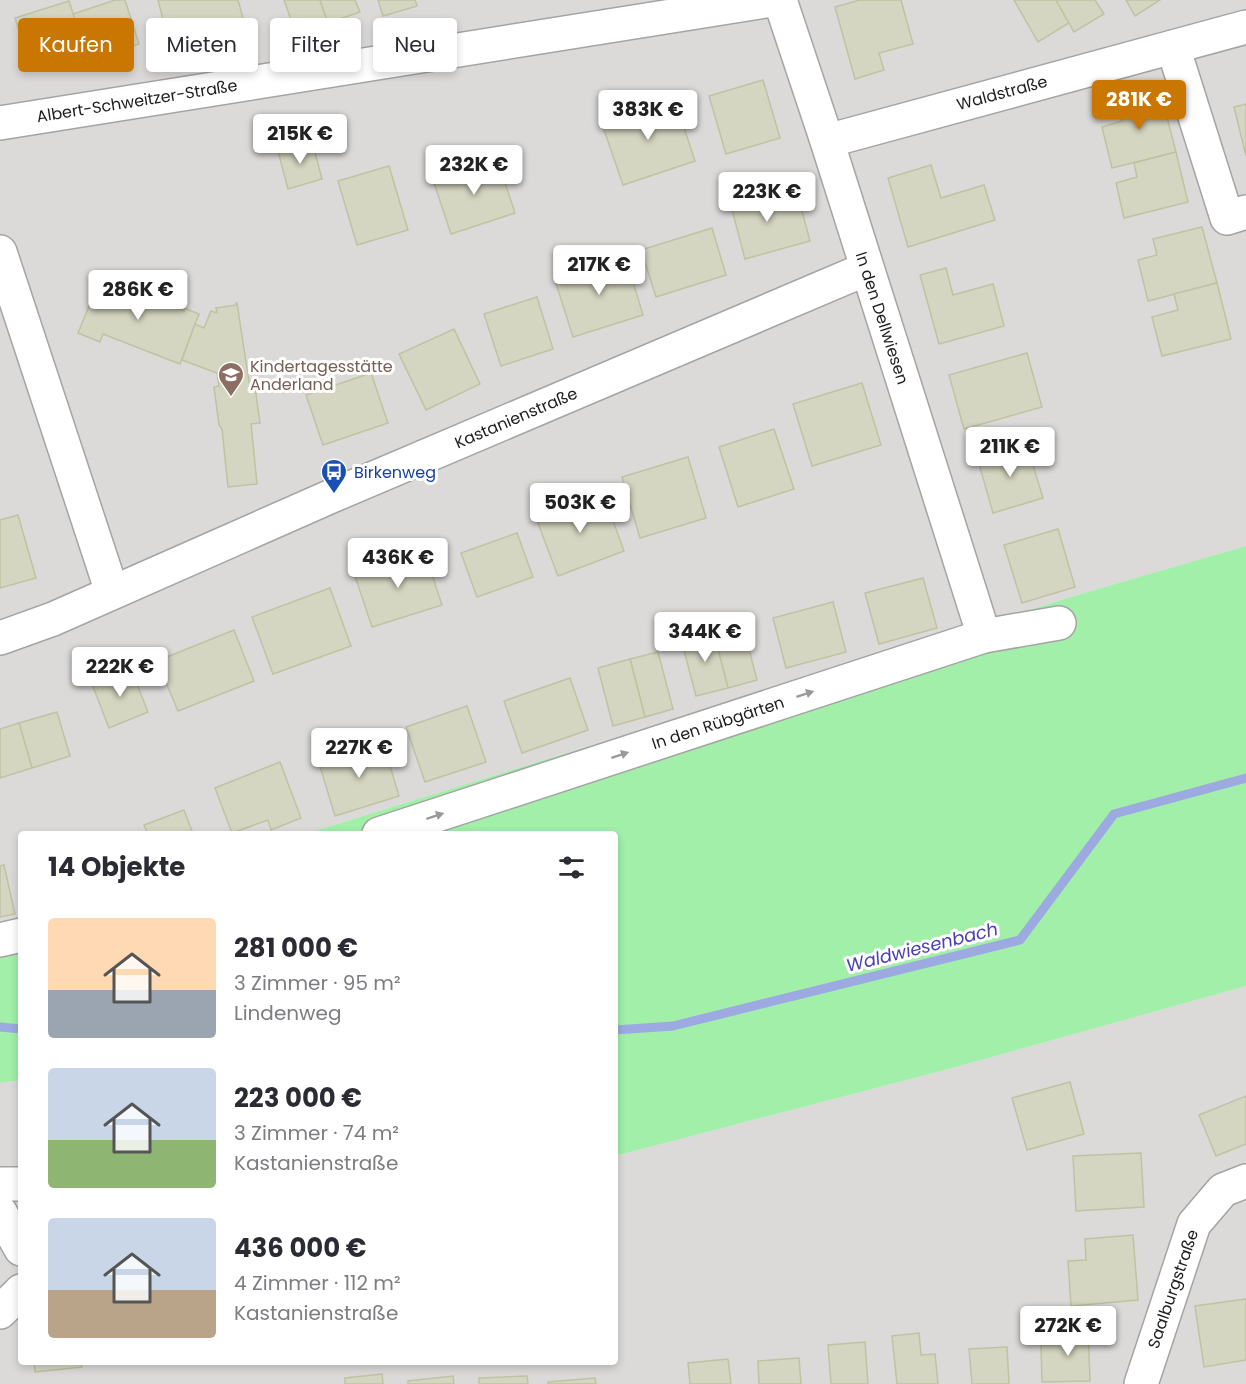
<!DOCTYPE html>
<html lang="de">
<meta charset="utf-8">
<style>
body{margin:0;font-family:Poppins,sans-serif;background:#f2f2f3;color:#2b2b33;height:100vh;display:flex;flex-direction:column;font-size:22px;white-space:nowrap}
*{box-sizing:border-box;margin:0}
p{font-size:20px;color:#7c7c81}
.icon{flex:none;width:33px;height:33px;fill:none;stroke:currentColor;stroke-width:2;stroke-linecap:round;stroke-linejoin:round}
.map{position:relative;flex:1;overflow:hidden}
.panel{position:absolute;left:18px;top:831px;width:600px;height:534px;display:flex;flex-direction:column;background:#fff;border-radius:6px;box-shadow:0 3px 9px #0003}
.panel>*{flex:none}
.top-card{position:absolute;left:18px;top:18px;width:600px;height:54px;display:flex;gap:12px}
.price{position:absolute;translate:-50% -51px;padding:0 14px;border-radius:6px;background:#fff;color:#222;font-size:20px;line-height:39px;filter:drop-shadow(0 2px 3px #0008)}
.price::after{content:'';position:absolute;left:50%;top:36px;width:18px;height:14px;margin-left:-9px;background:inherit;clip-path:polygon(0 0,100% 0,50% 100%)}
.price.current{background:#c97700;color:#fff}
ul{padding:0;list-style:none}
li{display:flex;align-items:center;gap:18px;height:150px;padding:0 30px}
li span{display:grid;place-items:center;flex:none;width:168px;height:120px;border-radius:6px;color:#555}
li>.icon{margin-inline-start:auto}
span .icon{width:72px;height:72px;fill:#fffc;stroke-width:1}
li b{font-size:26px}
h2{display:flex;justify-content:space-between;align-items:center;height:72px;padding:0 30px;font-size:26px}
.tag{padding:0 21px;border-radius:6px;background:#fff;box-shadow:0 3px 9px #0003;font-size:21px;line-height:54px}
.tag.current{background:#c97700;color:#fff}
.map>svg:first-child{display:block}
</style>
<div class="map">
<svg width="1246" height="1384" viewBox="0 0 1246 1384">
<rect width="100%" height="100%" fill="#ebefe1"/>
<g fill="#dbdad9">
<polygon points="0,0 1246,0 1246,546 1084,593 305,834 21,834 21,922 0,928"/>
<polygon points="1246,986 1246,1384 0,1384 0,1083 21,1080 21,1362 615,1362 615,1156 956,1067"/>
</g>
<g fill="#a1efa9">
<polygon points="1246,546 1246,986 956,1067 615,1156 615,834 305,834 1084,593"/>
<polygon points="21,922 21,1080 0,1083 0,928"/>
</g>
<g fill="none" stroke-linecap="round" stroke-linejoin="round">
<g stroke="#9da9e1" stroke-width="9">
<polyline points="0,1027 21,1029"/>
<polyline points="615,1030 673,1026 1020,940 1114,814 1246,778"/>
</g>
</g>
<g fill="#d5d6c1" stroke="#c1c2a2" stroke-width="1.5">
<polygon points="115,0 125,0 139,44 87,60 73,14"/>
<polygon points="158,0 238,0 244,22 169,43"/>
<polygon points="284,0 320,0 328,23 296,34"/>
<polygon points="320,0 355,0 360,12 328,23"/>
<polygon points="378,0 415,0 417,6 383,16"/>
<polygon points="860,0 901,0 913,44 879,53 884,70 855,79 835,7"/>
<polygon points="1014,0 1056,0 1069,23 1038,42"/>
<polygon points="1056,0 1095,0 1104,14 1074,32"/>
<polygon points="1126,0 1160,0 1135,16"/>
<polygon points="69,1 83,45 29,62 15,18"/>
<polygon points="763,80 780,138 726,154 709,96"/>
<polygon points="1160,90 1176,152 1112,168 1102,127 1122,121 1117,101"/>
<polygon points="674,97 695,161 623,185 601,121"/>
<polygon points="1246,104 1246,156 1234,107"/>
<polygon points="312,141 322,179 288,189 278,151"/>
<polygon points="1176,152 1188,202 1124,218 1116,183 1137,177 1134,163"/>
<polygon points="497,159 515,213 451,234 433,180"/>
<polygon points="931,165 941,198 984,185 995,220 908,247 888,178"/>
<polygon points="389,166 408,230 357,245 338,181"/>
<polygon points="755,187 760,206 798,196 810,241 745,259 728,194"/>
<polygon points="1202,227 1217,283 1148,301 1138,260 1157,255 1153,239"/>
<polygon points="712,228 726,275 656,297 641,250"/>
<polygon points="625,255 643,315 573,337 554,277"/>
<polygon points="946,268 953,295 993,284 1004,326 939,344 920,275"/>
<polygon points="101,277 122,285 121,287 184,311 184,308 199,314 180,364 103,334 100,342 78,333"/>
<polygon points="1217,283 1231,339 1162,356 1152,317 1178,310 1174,294"/>
<polygon points="537,297 553,349 501,366 484,314"/>
<polygon points="236,303 237,303 249,382 254,380 260,423 251,424 257,484 228,487 222,429 219,425 214,387 219,386 217,373 182,360 195,324 204,328 211,311 217,313 216,308 237,305"/>
<polygon points="454,329 480,384 426,410 399,354"/>
<polygon points="1027,353 1042,407 964,429 949,375"/>
<polygon points="371,373 388,423 323,445 306,395"/>
<polygon points="862,383 881,445 812,466 793,404"/>
<polygon points="774,429 794,489 738,507 719,447"/>
<polygon points="1026,442 1043,498 993,513 977,457"/>
<polygon points="688,457 706,518 640,538 622,477"/>
<polygon points="603,493 624,551 558,576 536,518"/>
<polygon points="18,515 36,578 0,588 0,520"/>
<polygon points="1058,529 1075,587 1022,603 1004,545"/>
<polygon points="517,533 533,577 477,597 461,553"/>
<polygon points="424,550 442,605 372,627 354,573"/>
<polygon points="923,578 937,628 879,644 865,593"/>
<polygon points="330,588 351,646 273,674 252,617"/>
<polygon points="833,602 846,652 786,668 773,618"/>
<polygon points="742,622 757,680 728,688 713,630"/>
<polygon points="234,630 254,681 178,711 157,661"/>
<polygon points="713,630 728,688 696,696 681,639"/>
<polygon points="658,652 673,709 645,717 630,659"/>
<polygon points="630,659 645,717 613,726 598,668"/>
<polygon points="131,669 148,712 109,728 92,684"/>
<polygon points="570,678 588,730 522,753 504,701"/>
<polygon points="467,706 486,762 425,782 406,727"/>
<polygon points="57,712 70,756 32,768 19,723"/>
<polygon points="19,723 32,768 0,778 0,729"/>
<polygon points="383,742 399,796 335,816 319,763"/>
<polygon points="280,762 301,818 271,830 268,820 232,833 215,788"/>
<polygon points="184,810 193,834 148,834 144,825"/>
<polygon points="4,865 15,914 0,917 0,866"/>
<polygon points="1070,1082 1084,1134 1027,1150 1012,1098"/>
<polygon points="1246,1096 1246,1144 1216,1156 1199,1115"/>
<polygon points="1141,1153 1144,1207 1076,1211 1073,1156"/>
<polygon points="1133,1235 1138,1300 1071,1306 1068,1261 1086,1260 1085,1239"/>
<polygon points="1246,1299 1246,1360 1204,1367 1195,1306"/>
<polygon points="1088,1325 1090,1381 1042,1382 1041,1345 1065,1344 1064,1326"/>
<polygon points="919,1333 921,1355 935,1354 938,1384 897,1384 892,1336"/>
<polygon points="865,1342 868,1384 831,1384 828,1345"/>
<polygon points="1007,1347 1009,1384 972,1384 969,1349"/>
<polygon points="799,1358 801,1384 759,1384 758,1361"/>
<polygon points="728,1359 731,1384 690,1384 688,1363"/>
<polygon points="34,1362 81,1362 82,1367 35,1372"/>
<polygon points="382,1374 383,1384 345,1384 345,1378"/>
<polygon points="453,1376 454,1384 408,1384 408,1381"/>
<polygon points="527,1376 528,1384 479,1384 479,1378"/>
<polygon points="595,1378 596,1384 548,1384 548,1382"/>
</g>
<g fill="none" stroke-linecap="round" stroke-linejoin="round">
<defs>
<g id="minor">
<polyline points="780,0 827,141 984,636"/>
<polyline points="1173,47 1227,218 1246,212"/>
<polyline points="0,123 772,0"/>
<polyline points="827,141 1246,27"/>
<polyline points="0,252 112,592"/>
<polyline points="0,638 53,619 334,495 866,269"/>
<polyline points="379,834 984,636 1059,623"/>
<polyline points="0,940 21,935"/>
<polyline points="0,1184 21,1184"/>
<polyline points="0,1212 21,1249"/>
<polyline points="0,1312 21,1291"/>
<polyline points="1141,1384 1194,1224 1223,1190 1246,1181"/>
</g>
</defs>
<use href="#minor" stroke="#a4a4a4" stroke-width="36"/>
<use href="#minor" stroke="#fff" stroke-width="33"/>
</g>
<defs><path id="oneway-solid" d="M-6-.8H1V-3.2L6.5 0L1 3.2V.8H-6Z" transform="scale(1.5)"/></defs>
<g fill="#999">
<use href="#oneway-solid" transform="translate(805 694) rotate(-18)"/>
<use href="#oneway-solid" transform="translate(620 755) rotate(-18)"/>
<use href="#oneway-solid" transform="translate(435 816) rotate(-18)"/>
</g>
<defs>
<symbol id="school-pin" viewBox="-11 -11 22 30"><path d="M0 17L-7.5 6A9.5 9.5 0 1 1 7.5 6Z" fill="#8d6e63" stroke="#fff"/><path d="M0-5L7-2L0 1L-7-2ZM-4 1L0 2.5L4 1V4Q0 6-4 4Z" fill="#fff"/></symbol>
<symbol id="bus-pin" viewBox="-11 -11 22 30"><path d="M0 17L-7.5 6A9.5 9.5 0 1 1 7.5 6Z" fill="#1a4fb4" stroke="#fff"/><path d="M-5-6H5V4H4V6H2V4H-2V6H-4V4H-5ZM-3.5-4V0h7V-4ZM-3.5 1.2v1.5H-2V1.2ZM2 1.2v1.5H3.5V1.2Z" fill="#fff"/></symbol>
</defs>
<g fill-rule="evenodd">
<use href="#school-pin" x="216" y="360" width="30" height="40"/>
<use href="#bus-pin" x="319" y="457" width="30" height="40"/>
</g>
<g text-anchor="middle" dominant-baseline="central" stroke-width="6" stroke-linejoin="round" paint-order="stroke">
<g font-size="16" fill="#1d1d1d" stroke="#fff">
<text transform="translate(1002 93) rotate(-15)">Waldstraße</text>
<text transform="translate(137 101) rotate(-9)">Albert-Schweitzer-Straße</text>
<text transform="translate(882 318) rotate(72)">In den Dellwiesen</text>
<text transform="translate(516 418) rotate(-23)">Kastanienstraße</text>
<text transform="translate(718 723) rotate(-18)">In den Rübgärten</text>
<text transform="translate(1173 1289) rotate(-71)">Saalburgstraße</text>
</g>
<g font-size="16" fill="#785e54" stroke="#fff" text-anchor="start">
<text x="250" y="366">Kindertagesstätte<tspan x="250" dy="18">Anderland</tspan></text>
</g>
<g font-size="16" fill="#164399" stroke="#fff" text-anchor="start">
<text x="354" y="472">Birkenweg</text>
</g>
<g font-size="18" font-style="italic" fill="#4b40b5" stroke="#fff">
<text transform="translate(922 947) rotate(-14)">Waldwiesenbach</text>
</g>
</g>
</svg>
<b class="price current" style="left:1139px;top:131px">281K €</b>
<b class="price" style="left:648px;top:141px">383K €</b>
<b class="price" style="left:300px;top:165px">215K €</b>
<b class="price" style="left:474px;top:196px">232K €</b>
<b class="price" style="left:767px;top:223px">223K €</b>
<b class="price" style="left:599px;top:296px">217K €</b>
<b class="price" style="left:138px;top:321px">286K €</b>
<b class="price" style="left:1010px;top:478px">211K €</b>
<b class="price" style="left:580px;top:534px">503K €</b>
<b class="price" style="left:398px;top:589px">436K €</b>
<b class="price" style="left:705px;top:663px">344K €</b>
<b class="price" style="left:120px;top:698px">222K €</b>
<b class="price" style="left:359px;top:779px">227K €</b>
<b class="price" style="left:1068px;top:1357px">272K €</b>
<div class="top-card">
<a class="tag current">Kaufen</a>
<a class="tag">Mieten</a>
<a class="tag">Filter</a>
<a class="tag">Neu</a>
</div>
<section class="panel">
<h2>14 Objekte<svg class="icon" aria-label="filters" viewBox="0 0 24 24"><path d="M4 7h16M4 17h16"/><circle cx="9" cy="7" r="2"/><circle cx="15" cy="17" r="2"/></svg></h2>
<ul>
<li><span style="background:linear-gradient(#ffd9b3 60%,#9aa5b1 0)"><svg class="icon" aria-label="home" viewBox="0 0 24 24"><path d="M3 11l9-7 9 7M6 9v11h12V9"/></svg></span><div><b>281 000 €</b><p>3 Zimmer · 95 m²</p><p>Lindenweg</p></div></li>
<li><span style="background:linear-gradient(#c9d6e8 60%,#8fb573 0)"><svg class="icon" aria-label="home" viewBox="0 0 24 24"><path d="M3 11l9-7 9 7M6 9v11h12V9"/></svg></span><div><b>223 000 €</b><p>3 Zimmer · 74 m²</p><p>Kastanienstraße</p></div></li>
<li><span style="background:linear-gradient(#c9d6e8 60%,#b9a48a 0)"><svg class="icon" aria-label="home" viewBox="0 0 24 24"><path d="M3 11l9-7 9 7M6 9v11h12V9"/></svg></span><div><b>436 000 €</b><p>4 Zimmer · 112 m²</p><p>Kastanienstraße</p></div></li>
</ul>
</section>
</div>
